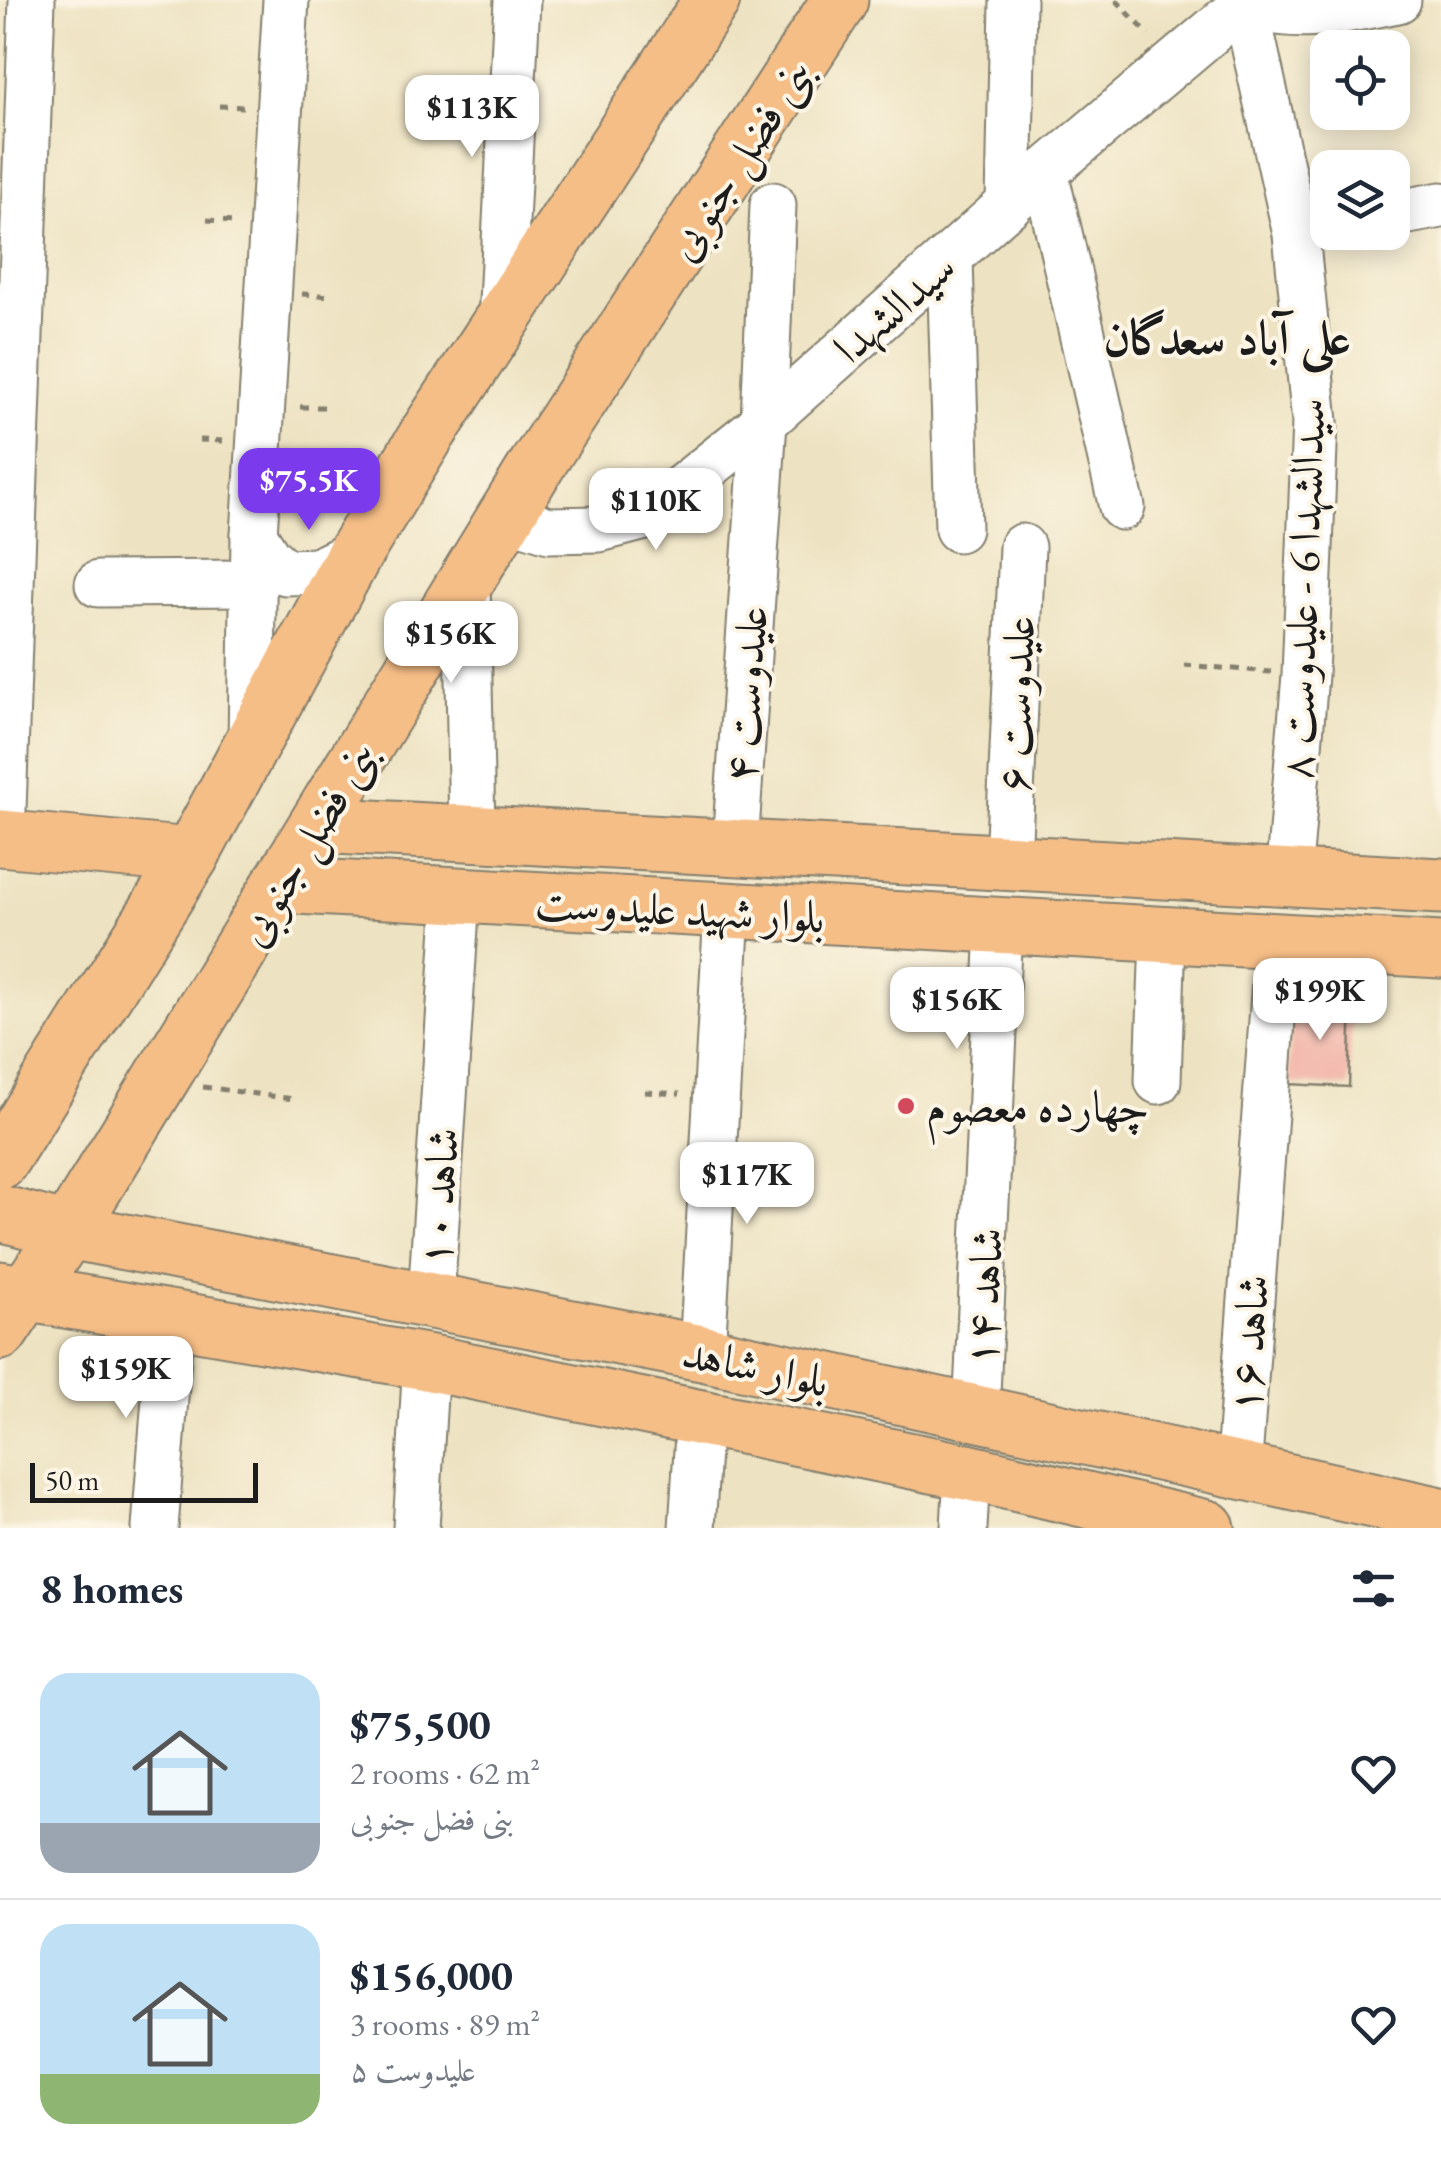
<!DOCTYPE html>
<meta charset="utf-8">
<style>
body{margin:0;font-family:"EB Garamond",Amiri,serif;background:#f2f2f3;color:#1f2937;height:100vh;display:flex;flex-direction:column;font-size:38px;white-space:nowrap}
*{box-sizing:border-box;margin:0}
p{font-size:32px;color:#747a83}
.icon{flex:none;width:55px;height:55px;fill:none;stroke:currentColor;stroke-width:2;stroke-linecap:round;stroke-linejoin:round}
.map{position:relative;height:1528px;overflow:hidden}
.details{display:flex;flex-direction:column;background:#fff;flex:1}
.details>*{flex:none}
.buttons{position:absolute;left:1310px;top:30px;display:grid;gap:20px}
.buttons a{display:grid;place-items:center;width:100px;height:100px;border-radius:20px;background:#fff;box-shadow:0 5px 25px #0003;font-size:50px}
.scale{position:absolute;left:30px;bottom:25px;width:228px;box-sizing:border-box;padding-left:10px;border:5px solid #1c1c1c;border-top:0;font-size:28px;line-height:35px;white-space:nowrap;color:#1c1c1c;-webkit-text-stroke:8px #fcf5e5;paint-order:stroke}
.price{position:absolute;translate:-50% -85px;padding:0 22px;border-radius:20px;background:#fff;color:#222;font-size:32px;line-height:65px;filter:drop-shadow(0 2px 5px #0008)}
.price::after{content:'';position:absolute;left:50%;top:60px;width:30px;height:22px;margin-left:-15px;background:inherit;clip-path:polygon(0 0,100% 0,50% 100%)}
.price.on{background:#7c3aed;color:#fff}
ul{padding:0;list-style:none}
li{display:flex;align-items:center;gap:30px;height:250px;padding:0 40px}
li+li{border-top:2px solid #e0e1e3}
li span{display:grid;place-items:center;flex:none;width:280px;height:200px;border-radius:30px;color:#555}
li>.icon{margin-inline-start:auto}
span .icon{width:120px;height:120px;fill:#fffc;stroke-width:1}
li b{font-size:42px}
h2{display:flex;justify-content:space-between;align-items:center;height:120px;padding:0 40px;font-size:42px}
.map>svg:first-child{display:block}
</style>
<div class="map">
<svg width="1441" height="1528" viewBox="0 0 1441 1528">
<rect width="100%" height="100%" fill="#fcf5e5"/>
<filter id="ink" filterUnits="userSpaceOnUse"><feTurbulence type="fractalNoise" baseFrequency=".01" numOctaves="2"/><feDisplacementMap in="SourceGraphic" scale="20" xChannelSelector="R" yChannelSelector="G"/><feConvolveMatrix kernelMatrix="1 2 1 2 8 2 1 2 1" color-interpolation-filters="sRGB"/></filter>
<filter id="wash" filterUnits="userSpaceOnUse"><feTurbulence type="fractalNoise" baseFrequency=".0048" numOctaves="4" result="noise"/><feDisplacementMap in="SourceGraphic" scale="40" xChannelSelector="R" yChannelSelector="G"/><feGaussianBlur stdDeviation="2.25" result="paint"/><feColorMatrix in="noise" values="0 0 0 0 0 0 0 0 0 0 0 0 0 0 0 0 0 1.4 0 .05"/><feComposite in="paint" operator="in"/></filter>
<g filter="url(#wash)">
<rect width="100%" height="100%" fill="#ede2c1"/>
<g id="blocks">
<polygon fill="#f1ada2" points="1292,998 1352,1001 1349,1087 1288,1084"/>
</g>
</g>
<g filter="url(#ink)">
<use href="#blocks" fill-opacity="0" stroke="#847f6e" stroke-width="2.5"/>
<g fill="none" stroke-linecap="round" stroke-linejoin="round">
<defs>
<g id="minor">
<polyline points="1245,4 1296,234 1315,422 1305,675 1288,879"/>
<path d="M1245 4C1297 23 1344 10 1398 0"/>
<polyline points="1045,172 1122,507"/>
<polyline points="1009,205 1013,0"/>
<polyline points="1392,214 1441,205"/>
<polyline points="950,259 958,529"/>
<polyline points="501,323 517,0"/>
<polyline points="505,516 549,530 599,529 645,517 764,422 1045,172 1249,0"/>
<polyline points="254,535 268,557 285,572 317,571 355,553"/>
<polyline points="467,579 472,832"/>
<polyline points="98,584 254,583"/>
<polyline points="251,745 254,535 286,0"/>
<polyline points="2,838 32,0"/>
<polyline points="735,846 764,422 773,205"/>
<polyline points="1008,862 1022,547"/>
<polyline points="1158,1081 1163,935"/>
<polyline points="431,1299 457,896"/>
<polyline points="702,1353 727,911"/>
<polyline points="976,1415 999,927"/>
<polyline points="1238,1473 1278,941"/>
<polyline points="155,1528 171,1320"/>
<polyline points="416,1528 426,1362"/>
<polyline points="692,1528 699,1419"/>
<polyline points="964,1528 967,1472"/>
</g>
<g id="major">
<polyline points="317,825 1441,886"/>
<polyline points="0,838 191,856"/>
<polyline points="279,885 1441,950"/>
<polyline points="0,1161 191,856 355,553 430,430 712,0"/>
<polyline points="0,1213 68,1231 702,1353 1441,1515"/>
<polyline points="0,1289 426,1362 967,1472 1207,1528"/>
<polyline points="0,1332 68,1231 537,465 840,0"/>
</g>
</defs>
<use href="#minor" stroke="#847f6e" stroke-width="49"/>
<use href="#major" stroke="#847f6e" stroke-width="59"/>
<g stroke="#847f6e" stroke-width="5" stroke-dasharray="8 8" stroke-linecap="butt">
<polyline points="1116,0 1149,35"/>
<polyline points="219,106 246,107"/>
<polyline points="207,220 234,222"/>
<polyline points="302,294 332,296"/>
<polyline points="300,407 325,407"/>
<polyline points="199,440 226,441"/>
<polyline points="1184,665 1271,672"/>
<polyline points="203,1087 294,1099"/>
<polyline points="645,1092 680,1094"/>
</g>
<use href="#minor" stroke="#fff" stroke-width="45"/>
<use href="#major" stroke="#f6be87" stroke-width="55"/>
</g>
</g>
<circle fill="#d1495b" stroke="#fcf5e5" stroke-width="4" cx="906" cy="1106" r="10"/>
<g text-anchor="middle" dominant-baseline="central" stroke-width="8" stroke-linejoin="round" paint-order="stroke">
<g font-size="45" fill="#1c1c1c" stroke="#fcf5e5">
<text transform="translate(739 158) rotate(-57)">بنی فضل جنوبی</text>
<text transform="translate(894 307) rotate(-41)">سیدالشهدا</text>
<text transform="translate(1302 589) rotate(-88)">سیدالشهدا 6 - علیدوست ۸</text>
<text transform="translate(745 694) rotate(-86)">علیدوست ۴</text>
<text transform="translate(1015 704) rotate(-88)">علیدوست ۶</text>
<text transform="translate(306 842) rotate(-59)">بنی فضل جنوبی</text>
<text transform="translate(680 909) rotate(3)">بلوار شهید علیدوست</text>
<text transform="translate(438 1197) rotate(-86)">شاهد ۱۰</text>
<text transform="translate(983 1297) rotate(-87)">شاهد ۱۴</text>
<text transform="translate(1248 1344) rotate(-86)">شاهد ۱۶</text>
<text transform="translate(756 1366) rotate(12)">بلوار شاهد</text>
</g>
<g font-size="45" fill="#1c1c1c" stroke="#fcf5e5" text-anchor="start">
<text x="926" y="1106">چهارده معصوم</text>
</g>
<g font-size="48" font-weight="bold" fill="#1c1c1c" stroke="#fcf5e5">
<text x="1227" y="337">علی آباد سعدگان</text>
</g>
</g>
</svg>
<div class="buttons">
<a><svg class="icon" aria-label="locate" viewBox="0 0 24 24"><circle cx="12" cy="12" r="6"/><path d="M12 2v4M12 18v4M2 12h4M18 12h4"/></svg></a>
<a><svg class="icon" aria-label="layers" viewBox="0 0 24 24"><path d="M12 4l9 5-9 5-9-5zM3 14l9 5 9-5"/></svg></a>
</div>
<div class="scale">50 m</div>
<b class="price" style="left:472px;top:160px">$113K</b>
<b class="price on" style="left:309px;top:533px">$75.5K</b>
<b class="price" style="left:656px;top:553px">$110K</b>
<b class="price" style="left:451px;top:686px">$156K</b>
<b class="price" style="left:1320px;top:1043px">$199K</b>
<b class="price" style="left:957px;top:1052px">$156K</b>
<b class="price" style="left:747px;top:1227px">$117K</b>
<b class="price" style="left:126px;top:1421px">$159K</b>
</div>
<section class="details">
<h2>8 homes<svg class="icon" aria-label="filters" viewBox="0 0 24 24"><path d="M4 7h16M4 17h16"/><circle cx="9" cy="7" r="2"/><circle cx="15" cy="17" r="2"/></svg></h2>
<ul>
<li><span style="background:linear-gradient(#bfe0f5 75%,#9aa5b1 0)"><svg class="icon" aria-label="home" viewBox="0 0 24 24"><path d="M3 11l9-7 9 7M6 9v11h12V9"/></svg></span><div><b>$75,500</b><p>2 rooms · 62 m²</p><p>بنی فضل جنوبی</p></div><svg class="icon" aria-label="heart" viewBox="0 0 24 24"><path d="M12 20l-8-8c-3-5 5-10 8-4 3-6 11-1 8 4z"/></svg></li>
<li><span style="background:linear-gradient(#bfe0f5 75%,#8fb573 0)"><svg class="icon" aria-label="home" viewBox="0 0 24 24"><path d="M3 11l9-7 9 7M6 9v11h12V9"/></svg></span><div><b>$156,000</b><p>3 rooms · 89 m²</p><p>علیدوست ۵</p></div><svg class="icon" aria-label="heart" viewBox="0 0 24 24"><path d="M12 20l-8-8c-3-5 5-10 8-4 3-6 11-1 8 4z"/></svg></li>
</ul>
</section>
